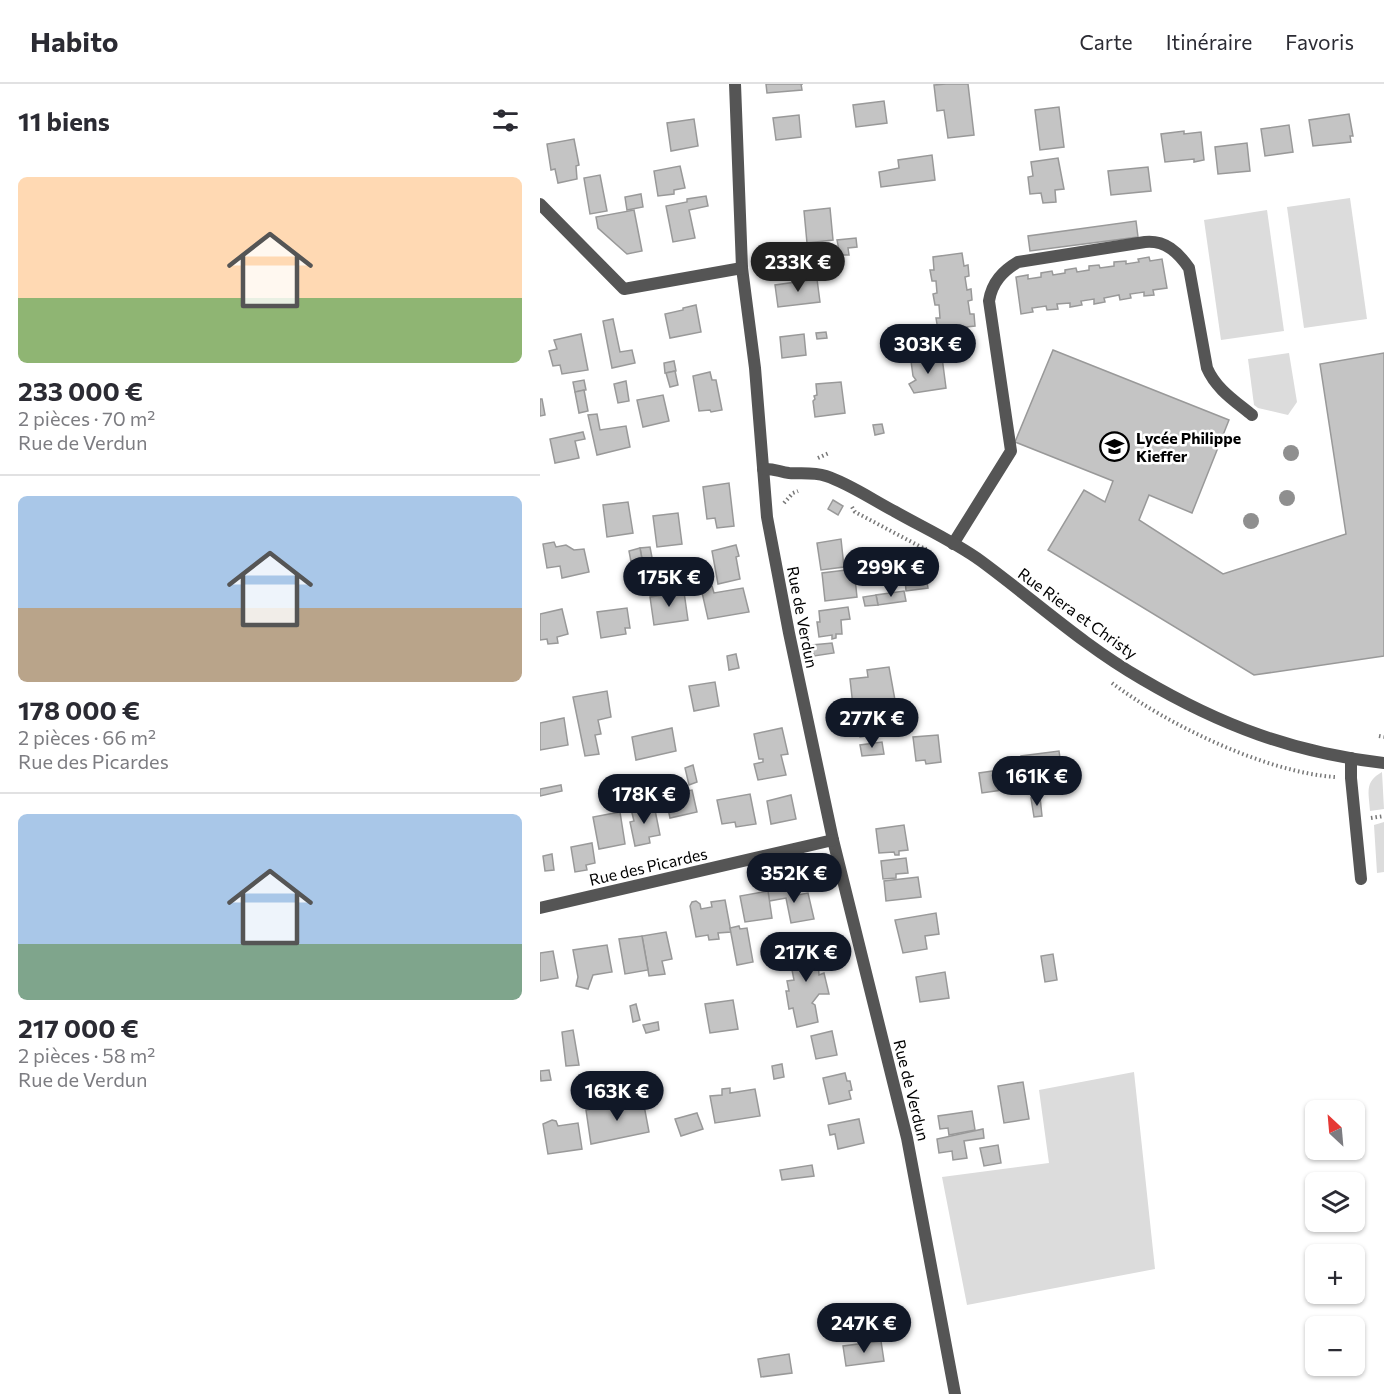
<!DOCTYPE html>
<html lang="fr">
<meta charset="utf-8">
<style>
body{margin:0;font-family:Commissioner,sans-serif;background:#f2f2f3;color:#2b2b33;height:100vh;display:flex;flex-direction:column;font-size:22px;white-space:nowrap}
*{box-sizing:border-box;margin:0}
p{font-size:20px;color:#7c7c81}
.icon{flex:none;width:33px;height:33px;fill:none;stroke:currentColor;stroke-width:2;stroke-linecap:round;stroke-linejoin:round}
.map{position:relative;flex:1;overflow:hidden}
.panel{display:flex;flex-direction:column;background:#fff;width:540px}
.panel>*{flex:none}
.needle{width:39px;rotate:334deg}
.fabs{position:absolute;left:765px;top:1016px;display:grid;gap:12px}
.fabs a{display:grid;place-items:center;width:60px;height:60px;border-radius:9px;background:#fff;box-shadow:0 2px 4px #0004;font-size:30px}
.price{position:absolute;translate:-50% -51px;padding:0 14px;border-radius:21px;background:#111827;color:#fff;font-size:20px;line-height:39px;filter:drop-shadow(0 2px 3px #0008)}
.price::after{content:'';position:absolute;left:50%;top:36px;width:18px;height:14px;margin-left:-9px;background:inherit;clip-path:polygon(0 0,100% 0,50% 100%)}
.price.on{background:#222;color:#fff}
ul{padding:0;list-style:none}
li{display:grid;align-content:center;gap:12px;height:318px;padding:0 18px}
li+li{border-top:2px solid #e1e1e2}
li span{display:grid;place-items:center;height:186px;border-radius:9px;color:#555}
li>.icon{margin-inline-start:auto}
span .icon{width:108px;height:108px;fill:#fffc;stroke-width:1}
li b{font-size:26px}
h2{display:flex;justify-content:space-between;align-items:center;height:72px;padding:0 18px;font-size:26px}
header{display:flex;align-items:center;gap:36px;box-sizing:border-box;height:84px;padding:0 30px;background:#fff;border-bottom:2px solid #e1e1e2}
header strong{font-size:28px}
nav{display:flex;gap:33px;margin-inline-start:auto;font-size:21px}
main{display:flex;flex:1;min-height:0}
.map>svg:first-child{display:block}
</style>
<header>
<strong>Habito</strong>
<nav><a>Carte</a><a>Itinéraire</a><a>Favoris</a></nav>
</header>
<main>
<section class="panel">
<h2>11 biens<svg class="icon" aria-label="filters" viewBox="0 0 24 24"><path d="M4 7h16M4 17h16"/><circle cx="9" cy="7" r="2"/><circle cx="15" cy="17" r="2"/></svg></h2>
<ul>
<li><span style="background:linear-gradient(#ffd9b3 65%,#8fb573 0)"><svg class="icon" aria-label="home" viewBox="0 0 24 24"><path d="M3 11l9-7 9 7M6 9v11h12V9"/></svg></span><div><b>233 000 €</b><p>2 pièces · 70 m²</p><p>Rue de Verdun</p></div></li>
<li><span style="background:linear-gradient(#a9c7e8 60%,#b9a48a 0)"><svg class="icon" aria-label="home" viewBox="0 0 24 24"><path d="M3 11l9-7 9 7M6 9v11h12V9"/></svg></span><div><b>178 000 €</b><p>2 pièces · 66 m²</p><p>Rue des Picardes</p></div></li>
<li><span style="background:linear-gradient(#a9c7e8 70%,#7fa58c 0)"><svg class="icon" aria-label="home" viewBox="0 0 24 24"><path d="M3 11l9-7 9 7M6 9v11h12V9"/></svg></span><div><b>217 000 €</b><p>2 pièces · 58 m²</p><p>Rue de Verdun</p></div></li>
</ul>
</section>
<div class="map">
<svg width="844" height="1310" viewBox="0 0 844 1310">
<rect width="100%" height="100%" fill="#fff"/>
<g fill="#dcdcdc">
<polygon points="810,114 827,235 764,244 747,123"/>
<polygon points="727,126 744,247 681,256 664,136"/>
<polygon points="749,269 757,318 748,331 718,324 714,321 708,275"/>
<path d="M842 688 844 725 830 727C829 708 824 698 842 688Z"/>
<polygon points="844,738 844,788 837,789 834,741"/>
<polygon points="594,988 615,1185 427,1221 402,1093 509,1079 499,1006"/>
</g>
<g fill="#c4c4c4" stroke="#999" stroke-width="1.5">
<polygon points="226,0 263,0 261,0 262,6 227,9"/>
<polygon points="406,0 428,0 434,51 408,54 404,26 397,27 394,1"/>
<polygon points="344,17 347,39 316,43 313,21"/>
<polygon points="519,23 524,63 500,66 495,26"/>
<polygon points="809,30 813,52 810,52 811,58 773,62 769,36"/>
<polygon points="259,31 261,53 236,56 233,34"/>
<polygon points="154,35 158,62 131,67 127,39"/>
<polygon points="749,41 753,68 725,72 721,45"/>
<polygon points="644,47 644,50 661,48 664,76 654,78 654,75 625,78 621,50"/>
<polygon points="34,55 39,81 36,82 37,95 18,99 15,85 11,86 7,60"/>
<polygon points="707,59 710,87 678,90 675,63"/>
<polygon points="392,71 395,96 341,103 339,88 359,84 358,76"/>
<polygon points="518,74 524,105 515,106 516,118 503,119 501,109 490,110 488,93 493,92 491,78"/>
<polygon points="140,82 145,104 134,106 134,110 118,112 114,87"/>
<polygon points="608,83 611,107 571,111 568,87"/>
<polygon points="60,91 67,127 50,130 44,94"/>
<polygon points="101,110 103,123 87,126 85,113"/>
<polygon points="166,112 168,122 149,126 155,154 133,158 126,122 147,118 147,115"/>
<polygon points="290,124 293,156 267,159 264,127"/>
<polygon points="94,126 102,167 87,170 58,144 56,133"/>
<polygon points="596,137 598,153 490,167 488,152"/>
<polygon points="316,154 317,163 308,164 309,171 300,171 297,156"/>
<polygon points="273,159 276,180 240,184 238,162"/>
<polygon points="422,169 424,182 428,181 429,192 425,193 427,206 431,205 432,216 428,217 430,230 434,230 435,242 398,246 396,234 400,234 399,221 395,221 393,210 397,209 396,197 392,197 390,186 394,186 393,173"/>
<polygon points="609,173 610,177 622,175 627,204 613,206 614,211 604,212 604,208 590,210 591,214 580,216 579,211 564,214 565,218 554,220 554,215 541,217 542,221 530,223 530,219 517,220 518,225 507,226 506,222 492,224 493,228 481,230 476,193 488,191 488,195 501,193 501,189 512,187 513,191 525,189 525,186 536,184 537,188 549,186 549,182 559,181 560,184 574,182 574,178 586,177 586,180 599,178 598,175"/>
<polygon points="277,195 280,218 238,223 235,201"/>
<polygon points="156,221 161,248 130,254 125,230 143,226 143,224"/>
<polygon points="73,235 80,268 92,266 95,279 72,284 63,237"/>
<polygon points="286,248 287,254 277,255 276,249"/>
<polygon points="41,250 48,286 22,290 20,281 13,282 9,267 17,265 14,256"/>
<polygon points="264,250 266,271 242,274 240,253"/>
<polygon points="513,266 689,336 652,429 609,411 599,436 683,490 806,450 780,280 844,269 844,572 714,591 508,466 544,406 565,418 573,397 475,358"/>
<polygon points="402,273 406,304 374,309 369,300 376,296 373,292 371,277"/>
<polygon points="134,277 136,287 125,289 124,279"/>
<polygon points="135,287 138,301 130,303 126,289"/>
<polygon points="170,288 172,296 176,296 182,326 171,328 170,326 159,327 153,292"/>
<polygon points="44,296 46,306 35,308 33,298"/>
<polygon points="86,297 89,317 78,319 74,300"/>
<polygon points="301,298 305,329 275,333 273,317 275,315 274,312 277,311 276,300"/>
<polygon points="44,306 48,327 39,329 35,308"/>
<polygon points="123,311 129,337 103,343 97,316"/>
<polygon points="0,315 2,315 5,331 0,332"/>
<polygon points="57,330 60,346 86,342 90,363 57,371 48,331"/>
<polygon points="342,340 344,349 335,351 333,341"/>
<polygon points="43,348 45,355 35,357 39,374 15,379 10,355"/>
<polygon points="189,399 194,442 177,444 175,434 167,435 163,403"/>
<polygon points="293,416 303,422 298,431 288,425"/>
<polygon points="88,418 93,449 67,453 63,421"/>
<polygon points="138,429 142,460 117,463 113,432"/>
<polygon points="301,455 304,483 281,486 277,459"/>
<polygon points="14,458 16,463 26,461 34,466 44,465 49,488 22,494 20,482 7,484 3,460"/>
<polygon points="196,461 199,472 196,473 200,495 178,500 172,467"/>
<polygon points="110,463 113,479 103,481 100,464"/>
<polygon points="100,464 103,481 92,483 89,467"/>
<polygon points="314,485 317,513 285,517 282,489"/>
<polygon points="386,492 388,504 366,507 365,495"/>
<polygon points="172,502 174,509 203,504 209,528 168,535 161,504"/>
<polygon points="364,507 366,517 338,521 336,511"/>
<polygon points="144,508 148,536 114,541 110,513"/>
<polygon points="336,511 338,521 325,522 323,513"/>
<polygon points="308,523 310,535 301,536 302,550 296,550 296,554 292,555 292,551 279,553 277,538 280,538 279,527"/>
<polygon points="87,524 90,544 85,544 86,550 61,554 57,528"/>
<polygon points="22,525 28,550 17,553 18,559 8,560 7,555 0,556 0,530"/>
<polygon points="292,559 294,569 274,572 272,561"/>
<polygon points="196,570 199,584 189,586 187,572"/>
<polygon points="349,583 355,616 313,622 310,595 328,593 327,586"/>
<polygon points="175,598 179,622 154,627 149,602"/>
<polygon points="67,607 71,633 58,636 61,650 55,651 59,670 45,672 33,613"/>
<polygon points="345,623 345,626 354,624 357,626 359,640 356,643 348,644 349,649 320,653 316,626"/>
<polygon points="24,634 28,661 0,666 0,639"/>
<polygon points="132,644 136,667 96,676 92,653"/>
<polygon points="242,644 248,670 241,671 246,691 218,696 214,680 223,678 223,675 219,675 214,650"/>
<polygon points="398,651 401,678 386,680 385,676 376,677 373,653"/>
<polygon points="342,658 344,670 322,672 320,661"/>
<polygon points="519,667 520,674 482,679 481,672"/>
<polygon points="153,681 157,698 149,701 145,684"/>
<polygon points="466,685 469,705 442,709 439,689"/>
<polygon points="21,701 22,707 0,712 0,705"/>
<polygon points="152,706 157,728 130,734 125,711"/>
<polygon points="210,710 216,740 196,743 195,738 182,740 177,716"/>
<polygon points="251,711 256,735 231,740 227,717"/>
<polygon points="500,713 502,732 494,733 491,714"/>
<polygon points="114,721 120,751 109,753 110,759 95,762 90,738 94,737 91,725"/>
<polygon points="80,728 85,760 59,765 53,733"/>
<polygon points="364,741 368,766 359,767 359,771 355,771 354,768 339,769 336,745"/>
<polygon points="52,759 55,779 46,781 47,786 35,788 31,763"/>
<polygon points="12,770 14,786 5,787 3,772"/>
<polygon points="366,774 368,789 356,790 356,794 343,795 341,777"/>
<polygon points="255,776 257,784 262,782 266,795 242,800 238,779"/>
<polygon points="378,793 381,813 346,817 344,797"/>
<polygon points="250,803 251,812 268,809 274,835 251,839 246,814 229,817 228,807"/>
<polygon points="228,807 232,834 205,838 200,812"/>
<polygon points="185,816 191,848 178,849 179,855 169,856 168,851 156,853 150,822 152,818 156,817 160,820 161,825 172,823 171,818"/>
<polygon points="396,829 399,850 385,852 387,865 363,869 355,836"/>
<polygon points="199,842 200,845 207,844 213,878 197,881 190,844"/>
<polygon points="126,848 132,875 122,877 125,890 109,892 102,852"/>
<polygon points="102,852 108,886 85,890 79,855"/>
<polygon points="274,856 276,864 279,863 281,872 278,873 279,891 284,889 289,910 279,910 272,919 275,921 278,938 257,943 253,924 249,925 246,907 249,907 247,897 254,896 252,886 255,885 250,860"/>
<polygon points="67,861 72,888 53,891 48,905 36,902 38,893 33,866"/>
<polygon points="13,867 18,894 0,897 0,869"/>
<polygon points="513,870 517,896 505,898 501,872"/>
<polygon points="405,888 409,914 380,918 376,893"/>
<polygon points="193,916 198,945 170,949 165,920"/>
<polygon points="96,920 100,936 93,938 90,922"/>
<polygon points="118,938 119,946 106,949 103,941"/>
<polygon points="33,946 39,981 26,982 22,948"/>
<polygon points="292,947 297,971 276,975 271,952"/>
<polygon points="242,980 244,993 234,995 232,982"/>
<polygon points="9,986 11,996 1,997 0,987"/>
<polygon points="305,989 307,997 310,997 312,1006 309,1007 311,1015 289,1020 283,994"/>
<polygon points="483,998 489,1035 464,1039 458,1002"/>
<polygon points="190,1004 190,1009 215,1005 220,1032 175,1039 170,1012 182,1011 182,1005"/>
<polygon points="103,1016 109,1048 51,1060 46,1026"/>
<polygon points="432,1027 435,1046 409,1051 408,1044 400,1045 398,1032"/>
<polygon points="157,1029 163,1045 141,1052 135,1035"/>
<polygon points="319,1035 324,1059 298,1065 295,1050 290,1051 288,1041"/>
<polygon points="12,1036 16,1037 18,1042 38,1039 42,1065 8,1070 3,1040"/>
<polygon points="443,1045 444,1054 424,1057 427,1074 413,1076 412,1067 399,1069 397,1055"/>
<polygon points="458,1061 461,1079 444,1082 440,1064"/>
<polygon points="272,1081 274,1092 242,1096 240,1086"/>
<polygon points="341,1257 344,1277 306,1282 303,1262"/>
<polygon points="249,1270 252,1289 221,1293 218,1275"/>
</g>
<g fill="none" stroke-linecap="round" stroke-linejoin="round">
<g stroke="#777" stroke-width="4" stroke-dasharray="1.5 3" stroke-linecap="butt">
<polyline points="278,374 289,369"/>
<polyline points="244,419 253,409 258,407"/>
<polyline points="312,423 315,428 385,465 388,465"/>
<path d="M572 599C628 641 725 688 795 693"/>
<polyline points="839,652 844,653"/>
<polyline points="831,734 844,732"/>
</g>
<g stroke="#555" stroke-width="12">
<path d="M413 460 471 367 449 217C452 198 463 187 478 178L605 158C625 156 638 168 649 184L667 284C676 305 695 317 712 331"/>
<polyline points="811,674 811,694 821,795"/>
</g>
<g stroke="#555" stroke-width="12">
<polyline points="195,0 202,184 215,284 227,433 249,549 293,756 367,1054 415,1310"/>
<polyline points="0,120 84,205 202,184"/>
<path d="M223 385C233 384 240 388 249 389 262 390 273 388 286 392 308 399 333 416 354 427 382 443 415 458 441 477 494 516 544 562 602 595 680 641 754 669 844 679"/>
<polyline points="0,824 293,756"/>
</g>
</g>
<g fill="#8f8f8f">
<circle cx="751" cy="369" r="8"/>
<circle cx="747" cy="414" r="8"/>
<circle cx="711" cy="437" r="8"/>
</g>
<defs>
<symbol id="school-ring" viewBox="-11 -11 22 22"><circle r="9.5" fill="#fff" stroke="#000" stroke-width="1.5"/><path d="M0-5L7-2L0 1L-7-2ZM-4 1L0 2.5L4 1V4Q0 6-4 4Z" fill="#000"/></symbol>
</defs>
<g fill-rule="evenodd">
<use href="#school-ring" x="558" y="346" width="33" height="33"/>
</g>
<g text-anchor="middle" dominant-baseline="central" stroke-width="5" stroke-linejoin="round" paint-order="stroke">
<g font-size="16" font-weight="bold" fill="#000" stroke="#fff" text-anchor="start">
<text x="596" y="353">Lycée Philippe<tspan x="596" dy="18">Kieffer</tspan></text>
</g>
<g font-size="16" fill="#000" stroke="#fff">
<text transform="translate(538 529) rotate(36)">Rue Riera et Christy</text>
<text transform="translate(263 533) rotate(79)">Rue de Verdun</text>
<text transform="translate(108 782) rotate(-13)">Rue des Picardes</text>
<text transform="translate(372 1006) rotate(76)">Rue de Verdun</text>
</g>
</g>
</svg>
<div class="fabs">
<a><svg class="needle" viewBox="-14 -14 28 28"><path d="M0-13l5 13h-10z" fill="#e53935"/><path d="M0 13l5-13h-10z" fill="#7c7c81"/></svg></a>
<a><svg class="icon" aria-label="layers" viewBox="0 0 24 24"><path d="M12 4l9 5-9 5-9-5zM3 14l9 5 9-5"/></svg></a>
<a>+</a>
<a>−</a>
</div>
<b class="price on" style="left:258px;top:209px">233K €</b>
<b class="price" style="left:388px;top:291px">303K €</b>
<b class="price" style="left:351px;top:514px">299K €</b>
<b class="price" style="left:129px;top:524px">175K €</b>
<b class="price" style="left:332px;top:665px">277K €</b>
<b class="price" style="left:497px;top:723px">161K €</b>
<b class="price" style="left:104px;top:741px">178K €</b>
<b class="price" style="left:254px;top:820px">352K €</b>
<b class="price" style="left:266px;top:899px">217K €</b>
<b class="price" style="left:77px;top:1038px">163K €</b>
<b class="price" style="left:324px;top:1270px">247K €</b>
</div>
</main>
